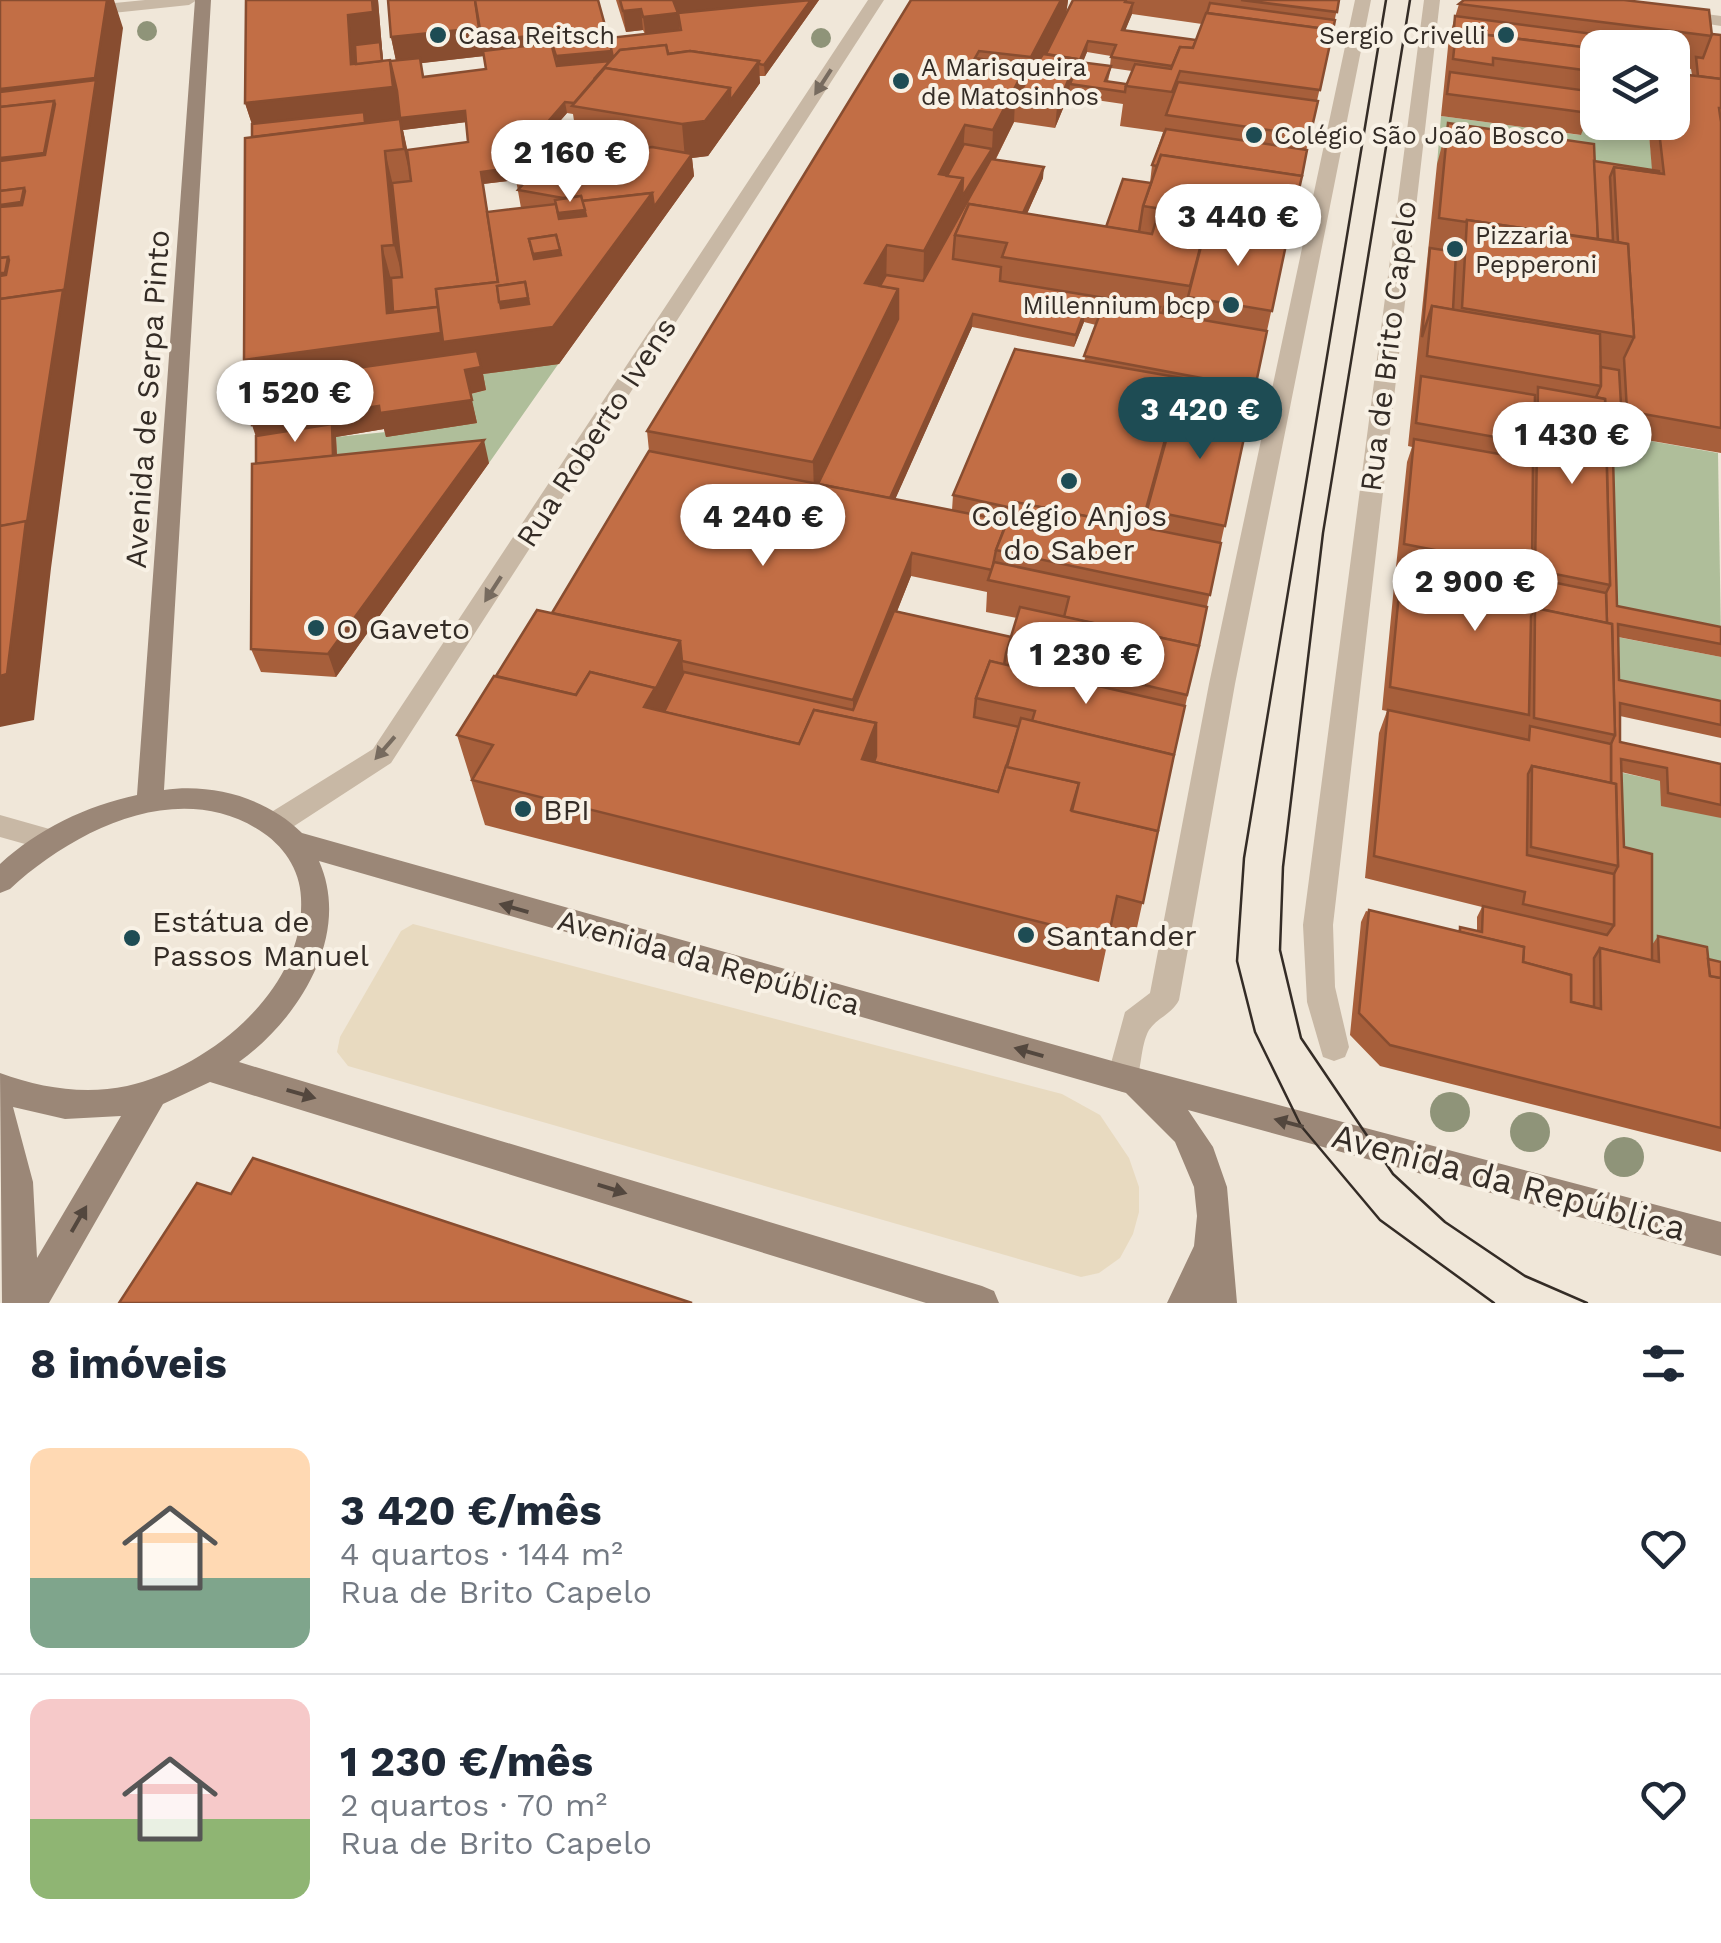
<!DOCTYPE html>
<html lang="pt">
<meta charset="utf-8">
<style>
body{margin:0;font-family:"Work Sans",sans-serif;background:#f2f2f3;color:#1f2937;height:100vh;display:flex;flex-direction:column;font-size:38px;white-space:nowrap}
*{box-sizing:border-box;margin:0}
p{font-size:32px;color:#747a83}
.icon{flex:none;width:55px;height:55px;fill:none;stroke:currentColor;stroke-width:2;stroke-linecap:round;stroke-linejoin:round}
.map{position:relative;height:1303px;overflow:hidden}
.drawer{display:flex;flex-direction:column;background:#fff;flex:1}
.drawer>*{flex:none}
.controls{position:absolute;left:1580px;top:30px;display:grid;gap:20px}
.controls a{display:grid;place-items:center;width:110px;height:110px;border-radius:20px;background:#fff;box-shadow:0 5px 15px #0003;font-size:50px}
.price{position:absolute;translate:-50% -85px;padding:0 22px;border-radius:35px;background:#fff;color:#222;font-size:32px;line-height:65px;filter:drop-shadow(0 2px 5px #0008)}
.price::after{content:'';position:absolute;left:50%;top:60px;width:30px;height:22px;margin-left:-15px;background:inherit;clip-path:polygon(0 0,100% 0,50% 100%)}
.price.current{background:#1e4c54;color:#fff}
ul{padding:0;list-style:none}
li{display:flex;align-items:center;gap:30px;height:250px;padding:0 30px}
li+li{border-top:2px solid #e0e1e3}
li span{display:grid;place-items:center;flex:none;width:280px;height:200px;border-radius:20px;color:#555}
li>.icon{margin-inline-start:auto}
span .icon{width:120px;height:120px;fill:#fffc;stroke-width:1}
li b{font-size:42px}
h2{display:flex;justify-content:space-between;align-items:center;height:120px;padding:0 30px;font-size:42px}
.map>svg:first-child{display:block}
</style>
<div class="map">
<svg width="1721" height="1303" viewBox="0 0 1721 1303">
<rect width="100%" height="100%" fill="#f0e7d9"/>
<g fill="#afbe9a">
<polygon points="1580,112 1597,114 1598,122 1648,123 1654,183 1437,164 1441,116 1580,135"/>
<polygon points="559,363 489,463 338,479 336,437 476,423 470,394 486,390 482,374"/>
<polygon points="1606,433 1718,453 1721,641 1611,619"/>
<polygon points="1612,636 1721,657 1721,715 1613,692"/>
<polygon points="1614,771 1660,781 1721,818 1721,976 1646,959 1617,859"/>
</g>
<polygon fill="#e8dac0" points="413,924 1062,1094 1100,1115 1129,1158 1139,1187 1139,1212 1133,1234 1120,1258 1099,1273 1081,1277 348,1066 337,1052 340,1037 401,931"/>
<g fill="none" stroke-linecap="round" stroke-linejoin="round">
<g fill="#c8b8a5" fill-rule="evenodd">
<path d="M1355 0H1371L1235 684 1179 1000C1172 1014 1157 1018 1149 1030 1140 1046 1142 1071 1134 1088L1123 1092 1112 1088 1107 1078 1125 1012 1150 993 1209 684Z"/>
<polygon points="1424,0 1440,0 1333,925 1335,987 1349,1047 1345,1057 1334,1061 1323,1057 1307,1002 1303,925"/>
</g>
<g fill="#c8b8a5" fill-rule="evenodd">
<polygon points="145,0 197,0 189,5 84,16 76,11 84,6"/>
<polygon points="868,0 884,0 391,763 285,832 275,835 265,832 261,824 265,816 373,749"/>
</g>
<g fill="#c8b8a5" fill-rule="evenodd">
<polygon points="1676,10 1721,16 1721,26 1670,18 1670,12"/>
<polygon points="0,815 60,832 64,840 60,848 50,851 0,837"/>
</g>
<path fill="#9b8777" fill-rule="evenodd" d="M195 0H211L164 790C213 783 267 798 302 833L1123 1064 1721 1222V1256L1188 1110 1213 1147 1227 1187 1237 1303H1167L1194 1246 1197 1216 1194 1187 1175 1142 1126 1093 319 861C352 935 299 1019 239 1062L982 1286 994 1291 999 1303H926L210 1082 163 1104 49 1303H2L0 1073C41 1088 84 1095 127 1086 209 1068 306 989 301 898 300 869 283 845 259 830 176 778 73 831 10 889L0 893V864C38 829 86 806 137 795ZM13 1107 65 1119 121 1116 37 1258 33 1182Z"/>
<g stroke="#342c26" stroke-width="2.5">
<polyline points="1386,0 1244,858 1237,961 1255,1032 1301,1126 1380,1220 1494,1303"/>
<polyline points="1410,0 1323,533 1283,867 1280,950 1301,1038 1393,1174 1445,1222 1525,1276 1587,1303"/>
</g>
</g>
<g fill="#8f9479">
<circle cx="147" cy="31" r="10"/>
<circle cx="821" cy="38" r="10"/>
<circle cx="1450" cy="1112" r="20"/>
<circle cx="1530" cy="1132" r="20"/>
<circle cx="1624" cy="1157" r="20"/>
</g>
<g fill="#a75f3b" fill-rule="evenodd">
<path d="M378 0 383 61 396 60 391 37 609 38 645 34 643 30 626 32 616 0H819L765 76H759L760 83 708 156 692 158 694 176 559 364 483 374 486 390 470 394 477 423 386 437 384 429 336 437 337 455 489 463 336 677 261 672 251 649 256 436 252 124 245 103ZM484 56 486 69 424 77 421 63ZM567 113 573 114 577 141 632 150 621 161 547 153V136ZM466 122 468 142 407 150 403 130ZM516 180 521 208 488 212 483 184Z"/>
<path d="M911 0H1068L1066 14 1073 0H1339L1133 946 1108 940 1099 982 485 825 457 735 496 676 552 613 649 451 647 431ZM1132 14 1202 24 1196 40 1125 30ZM1087 52 1111 56 1110 66 1083 62ZM1111 68 1132 71 1126 84 1108 81ZM1069 94V96L1123 104 1120 126 1163 132 1152 165 1150 183 1106 227 1027 214 1043 178 996 159 1014 122 1055 128ZM1084 322 1096 325 1084 361 953 495 952 510 895 499 972 327 1074 347ZM911 576 987 592 986 612 1017 618 1011 637 897 611Z"/>
<polygon points="1459,4 1721,35 1721,453 1612,434 1617,606 1721,627 1721,657 1618,637 1619,680 1721,701 1721,738 1620,716 1620,742 1721,764 1721,818 1661,806 1660,781 1621,772 1624,847 1652,945 1658,936 1708,959 1721,962 1721,1152 1380,1066 1350,1035 1361,922 1366,911 1458,931 1460,927 1477,931 1477,917 1482,907 1365,878 1379,733 1387,711 1382,710 1394,586 1400,568 1396,567 1407,462 1412,447 1408,446 1437,164 1448,123 1594,161 1652,170 1648,122 1672,122 1672,73 1692,75 1691,69 1672,66 1672,48 1598,48 1598,108 1588,107 1589,113 1581,135 1441,116 1449,37"/>
</g>
<g fill="#884d30">
<polygon points="107,0 114,0 123,28 51,568 34,720 0,727 0,261 8,257 62,293 0,251 0,89"/>
<polygon points="372,0 378,0 384,73 381,54 358,56 360,90 393,87 390,60 402,118 465,111 467,122 403,130 410,162 414,192 404,149 401,130 370,133 372,166 258,181 251,159 367,144 366,134 259,146 245,103 357,91 351,64 348,15 373,12"/>
<polygon points="674,0 819,0 765,76 764,65 679,23 680,34 646,38 643,17 675,13"/>
<polygon points="1061,0 1068,0 1065,23 1028,97 1031,57"/>
<polygon points="1133,3 1132,14 1121,41 1122,30"/>
<polygon points="641,9 643,30 626,32 623,11"/>
<polygon points="479,28 549,34 553,55 484,56 397,66 391,37"/>
<polygon points="1088,41 1087,52 1078,73 1079,62"/>
<polygon points="612,51 614,68 559,78 556,56"/>
<polygon points="1077,59 1075,80 1070,84 1069,94 1055,128 1057,107"/>
<polygon points="759,61 760,83 708,156 692,158 694,176 559,364 483,374 486,390 470,394 260,406 244,360 387,313 382,246 394,290 481,172 546,124 565,102 567,113 547,136 547,176 514,171 516,180 483,184 501,291 526,288 652,193 685,159 682,124 730,88"/>
<polygon points="1026,66 1023,102 1015,101 1014,122 990,170 923,293 924,251 963,178 992,149 993,130"/>
<polygon points="965,125 962,166 948,195 939,174"/>
<polygon points="385,151 395,194 406,289 394,245"/>
<polygon points="1044,167 1043,178 1020,229 1021,217"/>
<polygon points="585,210 591,252 565,255 558,213"/>
<polygon points="530,244 560,250 566,292 540,296"/>
<polygon points="887,245 886,287 865,283"/>
<polygon points="898,289 897,332 814,494 813,462"/>
<polygon points="1085,310 1084,322 1074,347 1076,335"/>
<polygon points="973,314 972,327 886,520 886,508"/>
<polygon points="472,400 477,423 386,437 384,429 336,437 338,479 260,449 252,425 379,406"/>
<polygon points="484,440 489,463 336,677 328,654"/>
<polygon points="912,553 911,576 853,723 853,700"/>
<polygon points="680,641 685,685 657,742 644,707"/>
<polygon points="876,723 876,768 862,759"/>
</g>
<g fill="#c26e45" stroke="#884d30" stroke-width="2.5" fill-rule="evenodd">
<polygon points="0,0 107,0 95,78 0,89"/>
<polygon points="246,0 372,0 373,12 348,15 351,64 390,60 393,87 245,103"/>
<polygon points="388,0 475,0 479,28 391,37"/>
<polygon points="475,0 598,0 612,51 556,56 549,34 482,41"/>
<polygon points="620,0 673,0 678,13 643,17 641,9 623,11"/>
<polygon points="811,0 764,65 759,64 759,61 690,51 668,54 666,45 620,50 613,58 609,38 681,30 678,13"/>
<polygon points="911,0 1061,0 1031,57 979,51 975,58 1026,66 993,130 965,125 939,174 963,178 924,251 887,245 865,283 898,289 813,462 647,431"/>
<polygon points="1073,0 1126,0 1125,2 1133,3 1122,30 1196,40 1193,48 1180,47 1172,66 1111,57 1116,45 1088,41 1079,62 1111,66 1105,81 1126,84 1125,92 1070,84 1076,69 1077,59 1046,54"/>
<polygon points="1241,0 1339,0 1337,12"/>
<polygon points="1464,0 1624,0 1709,10 1712,36 1459,4"/>
<polygon points="1210,3 1335,20 1333,30 1207,13"/>
<polygon points="1206,13 1333,30 1320,90 1180,71 1172,92 1126,86 1135,64 1171,69 1180,47 1193,48"/>
<polygon points="1455,16 1632,39 1632,48 1598,48 1598,55 1590,54 1590,48 1456,31 1453,40"/>
<polygon points="1456,31 1590,48 1591,71 1493,58 1493,65 1453,59"/>
<polygon points="1712,34 1721,35 1721,79 1698,76 1696,57 1703,58"/>
<polygon points="380,42 382,61 356,64 355,45"/>
<polygon points="551,43 557,66 610,61 574,103 565,102 546,124 545,153 530,155 518,167 481,172 498,282 436,289 438,309 438,307 393,312 391,278 402,277 392,183 411,181 407,150 468,142 465,111 400,118 397,91 390,61 420,58 423,77 486,69 483,51"/>
<polygon points="666,45 668,54 690,51 759,61 730,101 730,88 605,68 594,79 620,50"/>
<polygon points="1043,54 1077,59 1057,107 1015,101 1025,84 1025,75 1030,75"/>
<polygon points="1590,54 1598,55 1598,78 1589,77 1591,71"/>
<polygon points="605,68 730,88 705,121 682,124 572,106"/>
<polygon points="1450,72 1588,91 1589,113 1447,94"/>
<polygon points="1672,73 1721,79 1721,108 1719,108 1721,122 1721,428 1627,411 1624,358 1634,337 1628,244 1618,242 1614,167 1664,174 1658,122 1672,122 1672,102 1682,103 1681,85 1672,84"/>
<polygon points="96,80 64,293 62,293 63,290 0,299 0,276 6,275 9,260 8,257 0,258 0,207 22,205 25,191 24,188 0,191 0,161 45,155 55,104 54,101 0,107 0,92"/>
<polygon points="1178,82 1318,101 1310,136 1166,115"/>
<polygon points="54,101 44,153 0,158 0,107"/>
<polygon points="364,112 365,123 252,137 252,124"/>
<polygon points="400,119 404,149 385,151 394,245 382,246 387,313 438,307 441,333 244,360 245,138"/>
<polygon points="1448,123 1594,144 1598,239 1467,220 1466,222 1439,218"/>
<polygon points="1166,129 1307,150 1302,176 1161,155 1157,166 1152,165"/>
<polygon points="964,144 992,149 962,197 963,178 947,176"/>
<polygon points="652,147 692,154 654,207 652,193 582,201 581,196 563,198 518,190 532,174 514,171 530,155 566,151 621,161 630,150"/>
<polygon points="1161,155 1302,176 1290,229 1143,206"/>
<polygon points="991,159 1044,167 1023,213 969,204 955,235 953,259 1001,267 1000,281 1160,307 1158,312 1104,303 1100,313 1085,310 1076,335 973,314 890,498 818,484 898,319 898,289 880,286 886,275 923,281"/>
<polygon points="1594,161 1659,171 1659,173 1614,167 1610,177 1613,241 1598,239"/>
<polygon points="1123,179 1151,183 1143,206 1139,232 1106,227"/>
<polygon points="24,188 21,202 0,205 0,191"/>
<path d="M652 193 553 327 443 342 436 289 498 282 487 212 556 204 559 219 586 216 582 201ZM556 235 561 255 534 259 529 239ZM525 282 529 304 501 308 497 286Z"/>
<polygon points="581,196 585,210 558,213 555,200"/>
<polygon points="969,204 1152,234 1158,214 1207,222 1190,286 1002,257 1007,243 955,235"/>
<polygon points="1467,220 1628,244 1634,337 1462,308"/>
<polygon points="1206,227 1287,240 1272,311 1188,297"/>
<polygon points="556,235 560,250 533,254 529,239"/>
<polygon points="1430,248 1456,252 1453,310 1432,306 1422,337"/>
<polygon points="8,257 5,273 0,273 0,258"/>
<polygon points="525,282 528,298 499,302 497,286"/>
<polygon points="63,290 27,522 0,526 0,299"/>
<polygon points="1104,303 1267,331 1255,388 1084,356"/>
<polygon points="1432,306 1600,334 1601,386 1427,356"/>
<polygon points="1164,307 1186,311 1184,316 1163,312"/>
<polygon points="1015,349 1182,378 1141,527 1015,502 1012,508 953,495"/>
<polygon points="477,351 481,367 465,370 472,400 380,413 379,406 252,425 251,383"/>
<polygon points="1601,367 1619,370 1622,422 1612,420 1617,606 1721,627 1721,644 1618,624 1619,680 1721,701 1721,725 1620,703 1620,742 1721,764 1721,805 1668,793 1667,768 1621,759 1624,847 1652,854 1652,961 1600,948 1594,958 1594,1007 1571,1002 1571,975 1523,962 1524,947 1460,932 1460,927 1482,932 1483,906 1607,935 1614,925 1614,874 1618,866 1616,784 1611,783 1611,744 1615,735 1612,624 1607,623 1606,593 1610,585 1605,399 1596,397 1601,386"/>
<polygon points="1421,376 1535,395 1534,444 1416,423"/>
<polygon points="1538,387 1605,399 1610,585 1535,570"/>
<polygon points="1178,397 1250,410 1225,526 1147,510"/>
<polygon points="332,424 333,456 256,464 256,436"/>
<polygon points="1414,439 1533,460 1532,569 1404,544"/>
<polygon points="484,440 328,654 251,649 252,464"/>
<polygon points="649,451 1007,521 996,550 992,570 912,553 853,700 682,661 680,641 552,613"/>
<polygon points="1015,502 1221,543 1210,595 996,550"/>
<polygon points="26,521 7,674 0,676 0,526"/>
<polygon points="994,562 1207,607 1199,646 1064,617 1069,597 988,580"/>
<polygon points="1402,562 1531,588 1532,578 1606,593 1607,623 1535,608 1531,616 1529,715 1390,687"/>
<polygon points="1020,607 1199,646 1187,695 1006,653"/>
<polygon points="1535,608 1612,624 1615,735 1534,718"/>
<polygon points="537,610 680,641 655,690 655,688 590,672 576,695 496,676"/>
<polygon points="894,611 1011,637 1006,653 1004,665 990,661 976,698 974,717 1019,727 998,792 874,762 876,756 876,723 814,710 799,744 664,712 684,672 853,710"/>
<polygon points="990,661 1185,706 1174,755 1032,721 1035,711 976,698"/>
<polygon points="590,672 655,688 644,707 799,744 814,710 876,723 862,759 998,792 1006,766 1079,783 1071,810 1158,831 1143,903 1117,896 1108,939 472,780 493,745 457,735 494,676 576,695"/>
<polygon points="1388,710 1529,740 1530,726 1611,744 1611,783 1532,766 1528,774 1527,855 1614,874 1614,925 1523,904 1525,892 1374,856"/>
<polygon points="1021,718 1174,755 1158,831 1072,811 1079,783 1007,767"/>
<polygon points="1532,766 1616,784 1618,866 1531,847"/>
<polygon points="1369,910 1524,947 1523,962 1571,975 1571,1002 1601,1009 1600,948 1659,962 1658,936 1707,947 1710,976 1721,978 1721,1128 1390,1045 1359,1013"/>
<polygon points="1708,959 1721,962 1721,978 1710,976"/>
<polygon points="253,1158 692,1303 119,1303 197,1183 231,1194"/>
</g>
<defs><path id="oneway-solid" d="M-6-.8H1V-3.2L6.5 0L1 3.2V.8H-6Z" transform="scale(2.5)"/></defs>
<g fill="#776b5f">
<use href="#oneway-solid" transform="translate(823 82) rotate(123)"/>
<use href="#oneway-solid" transform="translate(493 589) rotate(123)"/>
<use href="#oneway-solid" transform="translate(385 748) rotate(131)"/>
</g>
<g fill="#53473e">
<use href="#oneway-solid" transform="translate(514 908) rotate(-164)"/>
<use href="#oneway-solid" transform="translate(1029 1052) rotate(-164)"/>
<use href="#oneway-solid" transform="translate(301 1094) rotate(16)"/>
<use href="#oneway-solid" transform="translate(1289 1123) rotate(-165)"/>
<use href="#oneway-solid" transform="translate(612 1189) rotate(17)"/>
<use href="#oneway-solid" transform="translate(79 1219) rotate(-60)"/>
</g>
<g fill="#1e4c54" stroke="#f8f1e5" stroke-width="4">
<circle cx="438" cy="35" r="10"/>
<circle cx="1506" cy="35" r="10"/>
<circle cx="901" cy="81" r="10"/>
<circle cx="1254" cy="135" r="10"/>
<circle cx="1455" cy="249" r="10"/>
<circle cx="1231" cy="305" r="10"/>
<circle cx="1069" cy="481" r="10"/>
<circle cx="316" cy="628" r="10"/>
<circle cx="523" cy="809" r="10"/>
<circle cx="1026" cy="935" r="10"/>
<circle cx="132" cy="938" r="10"/>
</g>
<g text-anchor="middle" dominant-baseline="central" stroke-width="8" stroke-linejoin="round" paint-order="stroke">
<g font-size="25" fill="#342c26" stroke="#f8f1e5" text-anchor="start">
<text x="458" y="35">Casa Reitsch</text>
<text x="1486" y="35" text-anchor="end">Sergio Crivelli</text>
<text x="921" y="67">A Marisqueira<tspan x="921" dy="29">de Matosinhos</tspan></text>
<text x="1274" y="135">Colégio São João Bosco</text>
<text x="1475" y="235">Pizzaria<tspan x="1475" dy="29">Pepperoni</tspan></text>
<text x="1211" y="305" text-anchor="end">Millennium bcp</text>
</g>
<g font-size="30" fill="#342c26" stroke="#f8f1e5">
<text transform="translate(1388 346) rotate(-83)">Rua de Brito Capelo</text>
<text transform="translate(147 399) rotate(-86)">Avenida de Serpa Pinto</text>
<text transform="translate(596 432) rotate(-57)">Rua Roberto Ivens</text>
<text transform="translate(709 962) rotate(16)">Avenida da República</text>
</g>
<g font-size="30" fill="#342c26" stroke="#f8f1e5" text-anchor="start">
<text x="1069" y="515" text-anchor="middle">Colégio Anjos<tspan x="1069" dy="34">do Saber</tspan></text>
<text x="336" y="628">O Gaveto</text>
<text x="543" y="809">BPI</text>
<text x="152" y="921">Estátua de<tspan x="152" dy="34">Passos Manuel</tspan></text>
<text x="1046" y="935">Santander</text>
</g>
<g font-size="35" fill="#342c26" stroke="#f8f1e5">
<text transform="translate(1509 1182) rotate(15)">Avenida da República</text>
</g>
</g>
</svg>
<div class="controls">
<a><svg class="icon" aria-label="layers" viewBox="0 0 24 24"><path d="M12 4l9 5-9 5-9-5zM3 14l9 5 9-5"/></svg></a>
</div>
<b class="price" style="left:570px;top:205px">2 160 €</b>
<b class="price" style="left:1238px;top:269px">3 440 €</b>
<b class="price" style="left:295px;top:445px">1 520 €</b>
<b class="price current" style="left:1200px;top:462px">3 420 €</b>
<b class="price" style="left:1572px;top:487px">1 430 €</b>
<b class="price" style="left:763px;top:569px">4 240 €</b>
<b class="price" style="left:1475px;top:634px">2 900 €</b>
<b class="price" style="left:1086px;top:707px">1 230 €</b>
</div>
<section class="drawer">
<h2>8 imóveis<svg class="icon" aria-label="filters" viewBox="0 0 24 24"><path d="M4 7h16M4 17h16"/><circle cx="9" cy="7" r="2"/><circle cx="15" cy="17" r="2"/></svg></h2>
<ul>
<li><span style="background:linear-gradient(#ffd9b3 65%,#7fa58c 0)"><svg class="icon" aria-label="home" viewBox="0 0 24 24"><path d="M3 11l9-7 9 7M6 9v11h12V9"/></svg></span><div><b>3 420 €/mês</b><p>4 quartos · 144 m²</p><p>Rua de Brito Capelo</p></div><svg class="icon" aria-label="heart" viewBox="0 0 24 24"><path d="M12 20l-8-8c-3-5 5-10 8-4 3-6 11-1 8 4z"/></svg></li>
<li><span style="background:linear-gradient(#f6c9c9 60%,#8fb573 0)"><svg class="icon" aria-label="home" viewBox="0 0 24 24"><path d="M3 11l9-7 9 7M6 9v11h12V9"/></svg></span><div><b>1 230 €/mês</b><p>2 quartos · 70 m²</p><p>Rua de Brito Capelo</p></div><svg class="icon" aria-label="heart" viewBox="0 0 24 24"><path d="M12 20l-8-8c-3-5 5-10 8-4 3-6 11-1 8 4z"/></svg></li>
</ul>
</section>
